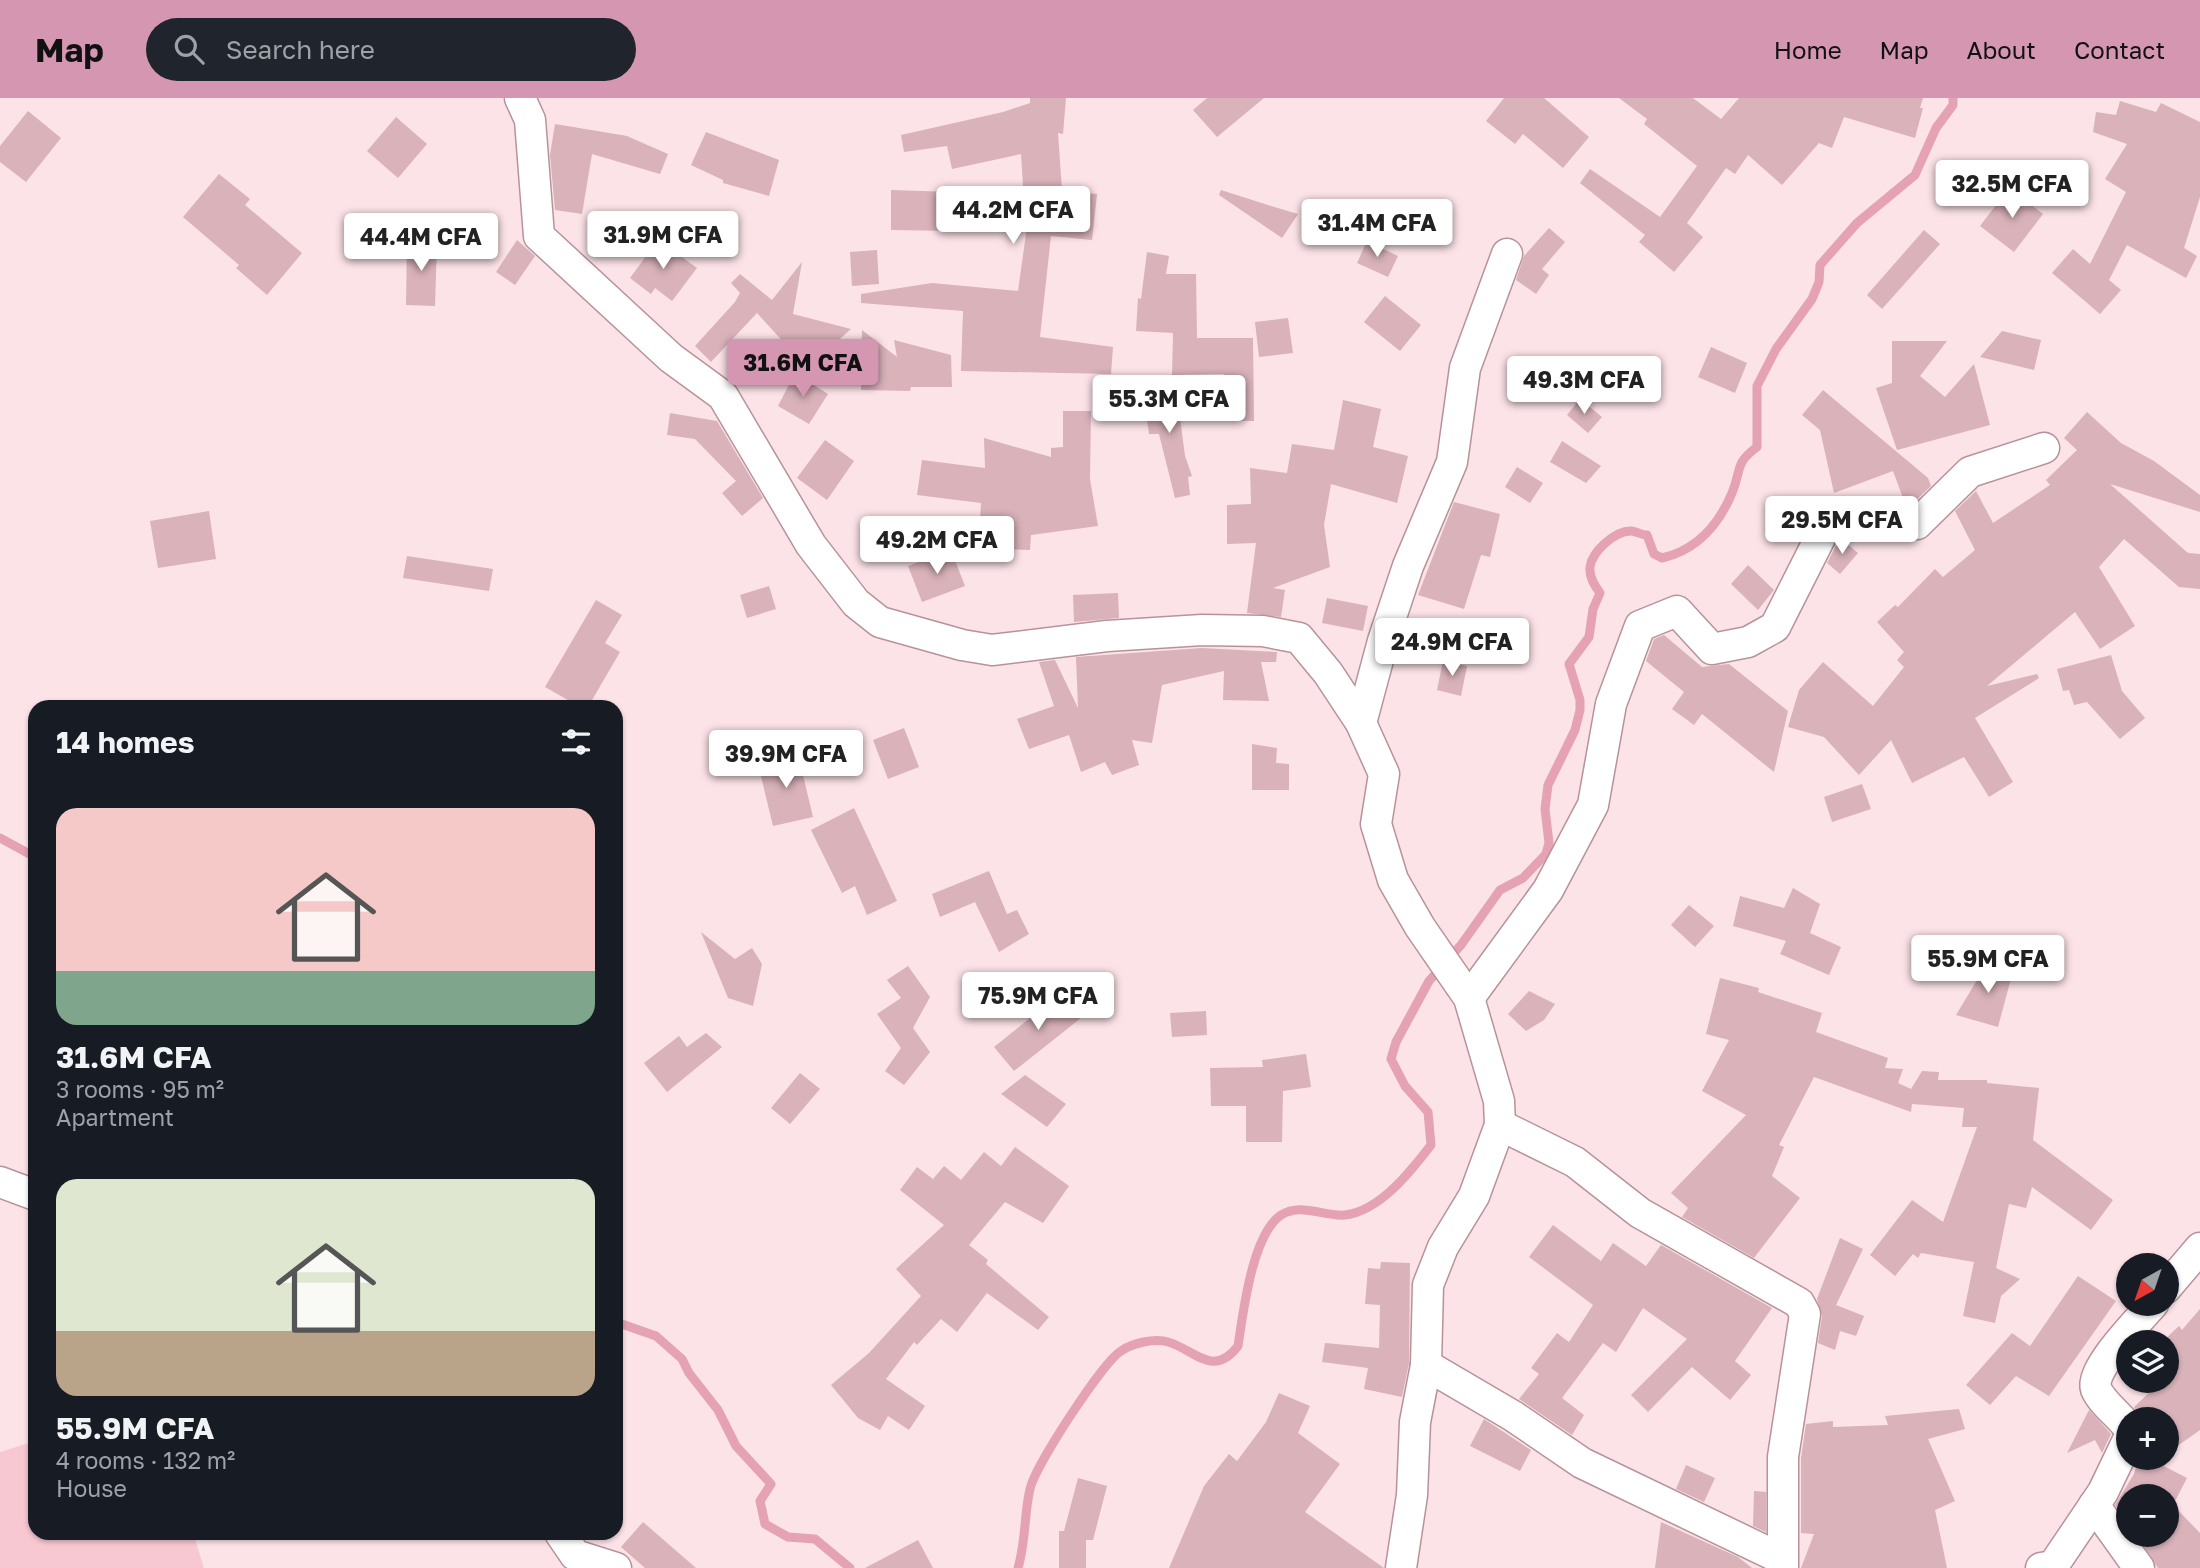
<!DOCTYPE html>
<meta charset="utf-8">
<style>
body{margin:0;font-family:"Golos Text",sans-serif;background:#20242c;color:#f1f3f6;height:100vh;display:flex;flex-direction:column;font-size:26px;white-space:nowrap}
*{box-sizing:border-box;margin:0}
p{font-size:23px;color:#9ea1a6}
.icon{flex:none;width:38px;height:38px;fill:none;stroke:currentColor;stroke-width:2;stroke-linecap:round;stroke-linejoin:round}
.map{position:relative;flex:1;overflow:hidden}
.drawer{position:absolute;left:28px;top:602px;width:595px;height:840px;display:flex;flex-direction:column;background:#171b24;border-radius:21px;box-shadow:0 2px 5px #0004}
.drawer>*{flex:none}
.needle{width:46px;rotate:220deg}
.buttons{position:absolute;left:2116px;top:1155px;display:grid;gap:14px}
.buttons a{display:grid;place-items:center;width:63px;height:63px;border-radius:50%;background:#171b24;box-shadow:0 2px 5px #0004;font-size:35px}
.price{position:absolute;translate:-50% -60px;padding:0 16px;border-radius:7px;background:#fff;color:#222;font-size:23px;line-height:46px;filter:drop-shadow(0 2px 4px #0008)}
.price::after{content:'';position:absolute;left:50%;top:42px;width:21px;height:16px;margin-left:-10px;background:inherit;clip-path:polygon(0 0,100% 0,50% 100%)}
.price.current{background:#d596b1;color:#111}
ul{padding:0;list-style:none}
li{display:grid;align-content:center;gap:14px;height:371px;padding:0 28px}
li span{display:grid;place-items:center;height:217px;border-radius:21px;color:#555}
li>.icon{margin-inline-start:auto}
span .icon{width:126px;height:126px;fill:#fffc;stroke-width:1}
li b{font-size:30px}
h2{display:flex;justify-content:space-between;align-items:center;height:84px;padding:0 28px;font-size:30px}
header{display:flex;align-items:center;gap:42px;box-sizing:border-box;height:98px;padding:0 35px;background:#d596b1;color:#111}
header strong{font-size:33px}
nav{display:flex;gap:38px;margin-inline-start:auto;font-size:24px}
.search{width:490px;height:63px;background:#20242c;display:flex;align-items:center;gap:18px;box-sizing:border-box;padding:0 24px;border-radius:38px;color:#9ea1a6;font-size:26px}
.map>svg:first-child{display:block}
</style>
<header>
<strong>Map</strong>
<div class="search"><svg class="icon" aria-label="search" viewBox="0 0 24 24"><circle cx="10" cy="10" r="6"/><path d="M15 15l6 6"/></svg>Search here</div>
<nav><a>Home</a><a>Map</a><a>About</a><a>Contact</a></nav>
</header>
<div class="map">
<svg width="2200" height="1470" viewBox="0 0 2200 1470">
<rect width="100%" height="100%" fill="#fce3e8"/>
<polygon fill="#f8c8d2" points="35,1343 35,1435 193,1435 204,1470 0,1470 0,1354"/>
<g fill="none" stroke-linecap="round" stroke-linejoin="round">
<g stroke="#e4a2b2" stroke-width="9">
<polyline points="0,740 35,759"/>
<polyline points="616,1224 656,1238 682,1261 689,1275 718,1312 736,1348 771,1386 760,1403 765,1426 788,1439 815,1441 850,1470"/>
<path d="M1018 1470C1026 1443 1024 1416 1030 1391 1035 1368 1102 1265 1121 1253 1132 1245 1155 1240 1168 1244 1194 1251 1213 1281 1238 1248 1243 1215 1252 1137 1281 1117 1301 1104 1324 1119 1345 1117 1380 1113 1411 1073 1431 1047L1428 1014 1405 988 1391 961 1396 944 1429 883 1461 847 1500 792 1523 780 1546 756 1549 745 1545 711 1548 687 1575 632 1580 612V602L1569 566 1589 539 1593 511 1600 495C1594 487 1589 479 1590 469 1592 454 1614 433 1631 433 1636 433 1641 437 1647 437L1654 456 1662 460C1697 452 1719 426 1732 395 1742 371 1734 366 1757 349V288L1776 251 1812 201 1819 184 1820 167 1857 125 1915 77 1936 30 1953 7V0"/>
</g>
</g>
<g fill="#d9b2ba">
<polygon points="1030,0 1066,0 1063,36 1058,35 1062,92 1097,96 1092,142 1051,138 1040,239 1113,249 1111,276 961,273 963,213 861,205 861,196 932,185 1018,193 1026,136 1021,56 952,71 947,48 904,54 901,37 1003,14 1030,5"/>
<polygon points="1207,0 1264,0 1217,39 1193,12"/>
<polygon points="1504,0 1544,0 1589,39 1563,70 1523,36 1515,46 1486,23"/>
<polygon points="1619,0 1693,0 1721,21 1739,0 1923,0 1920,10 1923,10 1915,40 1844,19 1832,50 1819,45 1782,87 1748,57 1735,76 1726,70 1687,125 1703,139 1674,174 1639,144 1645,137 1580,85 1590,71 1660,119 1697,68 1644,26 1647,21"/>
<polygon points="2120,3 2156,14 2161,5 2200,24 2200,99 2184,150 2197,158 2186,180 2127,147 2109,182 2121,192 2100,216 2052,175 2073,151 2090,166 2126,94 2105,81 2127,46 2093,34 2096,14 2116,17"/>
<polygon points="28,13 61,40 26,84 0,64 0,48"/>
<polygon points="396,19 427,46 398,80 367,53"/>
<polygon points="555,26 627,38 668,56 660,76 592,56 582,116 555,112 550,57"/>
<polygon points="706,34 779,62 769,98 723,85 723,82 691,67"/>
<polygon points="219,76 250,101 245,107 302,155 267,197 236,170 239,167 183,119"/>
<polygon points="2009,90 2043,116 2014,154 1980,128"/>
<polygon points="891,92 954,94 954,133 891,132"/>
<polygon points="1221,92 1271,108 1298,116 1282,140 1219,97"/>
<polygon points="1549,130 1565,144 1542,171 1549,177 1536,196 1516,182 1524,158"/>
<polygon points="1924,132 1940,146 1882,211 1867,197"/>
<polygon points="517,142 535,158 515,187 496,174"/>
<polygon points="658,142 697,170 672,203 655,190 651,196 630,180"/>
<polygon points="407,143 437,144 435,208 406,207"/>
<polygon points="1367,143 1398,158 1388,179 1357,165"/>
<polygon points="877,152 879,186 852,188 850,154"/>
<polygon points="1147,154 1169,158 1166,176 1196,176 1197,240 1253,240 1254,323 1225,323 1224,276 1172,277 1173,235 1136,233 1138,200 1141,201"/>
<polygon points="802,164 793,216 851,231 807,270 757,215 711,264 695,248 735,204 740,195 731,185 740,176 772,202"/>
<polygon points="1385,198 1421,227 1400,253 1364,224"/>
<polygon points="1288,220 1293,255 1259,259 1255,224"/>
<polygon points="862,232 897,259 894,242 951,257 952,289 911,289 910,293 861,292"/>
<polygon points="2002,233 2041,242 2034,272 1980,259"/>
<polygon points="1892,243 1947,243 1920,278 1945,299 1974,266 1990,327 1897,352 1876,290 1892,285"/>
<polygon points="1711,249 1747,265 1735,295 1698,279"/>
<polygon points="795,275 828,296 809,326 778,308"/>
<polygon points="1176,290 1185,358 1192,378 1188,379 1190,397 1175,400 1159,336 1149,336 1143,292"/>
<polygon points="1823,292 1928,380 1931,388 1910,408 1906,408 1893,373 1834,395 1820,332 1802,317"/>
<polygon points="1580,301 1602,319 1588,335 1567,317"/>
<polygon points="1343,302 1381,311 1373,349 1408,358 1397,405 1331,386 1324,427 1330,469 1273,490 1285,492 1281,519 1247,515 1256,445 1227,446 1227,407 1251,406 1250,370 1287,375 1292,346 1334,352"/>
<polygon points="1063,313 1091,313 1090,381 1098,428 1031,437 1030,452 1003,451 1003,423 980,422 981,405 917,397 922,362 985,370 984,340 1051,359 1051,350 1063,349"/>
<polygon points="2087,314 2121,345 2154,363 2200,397 2200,414 2110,386 2188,455 2200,456 2200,491 2179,489 2124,441 2099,469 2135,528 2100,551 2075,514 1987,588 2037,576 2039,580 1975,620 2013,684 1989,699 1964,659 1912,685 1891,642 1859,677 1824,639 1788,629 1799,592 1823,564 1873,608 1904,569 1897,562 1904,554 1877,524 1895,507 1898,509 1935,471 1943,479 1975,452 1955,413 1976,393 1993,425 2050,387 2046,382 2077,352 2064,340"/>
<polygon points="670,315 717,323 763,400 742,418 722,395 736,383 695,341 667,337"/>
<polygon points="825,342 854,363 827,402 797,380"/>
<polygon points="1562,343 1601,368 1586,385 1550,364"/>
<polygon points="1517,369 1543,385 1530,405 1505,389"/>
<polygon points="1454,404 1500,416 1490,459 1481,457 1464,511 1418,497"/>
<polygon points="209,413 216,461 158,470 150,423"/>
<polygon points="1840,440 1858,455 1840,476 1827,465"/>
<polygon points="951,452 965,488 922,504 908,468"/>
<polygon points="407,458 493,471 489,493 403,480"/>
<polygon points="1748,467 1774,492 1758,512 1731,486"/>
<polygon points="769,488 776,511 747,520 740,497"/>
<polygon points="1118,495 1119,520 1074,524 1073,497"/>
<polygon points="1327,500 1368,508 1363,533 1322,525"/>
<polygon points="596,502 622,517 605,545 620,554 588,609 580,609 545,589"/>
<polygon points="1664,537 1702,569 1729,566 1788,613 1774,674 1702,616 1694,627 1672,611 1684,594 1646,563 1654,541"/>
<polygon points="1202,550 1277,554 1276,564 1261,564 1269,603 1223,602 1224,573 1162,587 1152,645 1132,642 1139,667 1112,677 1105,664 1081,674 1069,637 1029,651 1017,621 1054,608 1039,564 1055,562 1078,610 1076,559"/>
<polygon points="2111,557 2122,593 2145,620 2120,641 2087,604 2074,607 2069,592 2063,593 2057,571"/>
<polygon points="1443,563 1467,568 1461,598 1437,592"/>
<polygon points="904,630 919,669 888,681 873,642"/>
<polygon points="1252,646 1277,650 1276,665 1289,666 1289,692 1252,692"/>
<polygon points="798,656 813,719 773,728 758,666"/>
<polygon points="1862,686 1871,711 1832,724 1824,699"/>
<polygon points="854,710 897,803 867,817 855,788 842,795 811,732"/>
<polygon points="989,773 1007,816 1017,812 1029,836 999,854 975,804 940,819 932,796"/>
<polygon points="1793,790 1820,806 1810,835 1841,849 1829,877 1780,856 1786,843 1733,828 1740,798 1784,810"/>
<polygon points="1689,807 1714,828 1695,849 1671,827"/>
<polygon points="701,834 735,861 752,850 762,866 753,908 728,900"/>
<polygon points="1991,859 2013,873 1998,929 1956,917"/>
<polygon points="908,868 930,899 913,930 930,954 904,987 885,973 901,950 877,916 901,900 887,882"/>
<polygon points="1720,880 1759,890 1758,894 1822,915 1816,934 1888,960 1885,970 1903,971 1898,985 1911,991 1922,973 1939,974 1938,982 1987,982 1987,985 2039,990 2033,1042 2113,1102 2091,1132 2032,1089 2026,1110 2009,1106 1996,1170 2020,1181 2001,1198 1995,1225 1963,1218 1974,1164 1921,1155 1918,1160 1913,1156 1895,1178 1870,1157 1912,1102 1943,1124 1977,1029 1962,1029 1964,1010 1912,1006 1911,1014 1814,979 1779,1047 1784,1049 1772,1078 1800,1100 1754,1160 1682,1119 1688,1110 1671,1095 1746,1017 1702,993 1729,942 1706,936"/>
<polygon points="1529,893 1555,906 1544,922 1526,933 1508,916"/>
<polygon points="1061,895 1081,920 1014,973 994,949"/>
<polygon points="1206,913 1207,937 1172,939 1170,915"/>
<polygon points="706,935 722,949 667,994 644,965 679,938 687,949"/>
<polygon points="1306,956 1311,989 1283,993 1282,1044 1246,1044 1246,1008 1211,1008 1210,970 1263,969 1262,962"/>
<polygon points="800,975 820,991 790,1026 771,1010"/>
<polygon points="1025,977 1066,1006 1047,1029 1001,996"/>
<polygon points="1015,1049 1069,1088 1043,1125 1005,1104 969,1147 988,1162 986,1166 1049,1219 1038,1232 987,1195 957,1234 941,1221 917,1247 914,1244 886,1281 925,1308 909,1332 888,1318 880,1332 858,1320 831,1287 869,1255 921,1198 896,1171 944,1127 900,1092 917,1069 933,1081 944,1068 961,1082 984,1054 1001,1068"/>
<polygon points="1553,1127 1601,1163 1613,1145 1646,1168 1661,1147 1772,1210 1735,1263 1751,1277 1730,1302 1692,1269 1648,1314 1631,1297 1687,1241 1643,1210 1616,1254 1603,1245 1562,1300 1584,1317 1572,1337 1519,1301 1539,1276 1531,1270 1557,1235 1569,1244 1593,1207 1529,1159"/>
<polygon points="1840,1140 1863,1151 1836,1207 1864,1218 1856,1238 1840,1233 1835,1252 1818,1245 1822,1218 1817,1201"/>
<polygon points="1381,1164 1410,1165 1409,1265 1402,1299 1364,1291 1368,1270 1322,1264 1325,1245 1379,1250 1380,1207 1365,1206 1368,1170 1380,1171"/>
<polygon points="2078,1178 2116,1203 2049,1298 2016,1278 1990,1307 1966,1287 2012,1235 2030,1248"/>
<polygon points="2200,1211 2200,1332 2166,1356 2166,1321 2143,1321 2134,1309 2152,1292 2144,1283 2166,1283 2166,1244 2162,1244 2179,1228 2182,1232"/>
<polygon points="1279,1295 1310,1308 1298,1335 1340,1366 1305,1414 1384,1470 1169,1470 1204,1388 1229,1356 1237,1363 1266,1324"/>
<polygon points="1959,1311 1965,1331 1928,1341 1955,1403 1935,1412 1947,1470 1801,1470 1814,1436 1801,1435 1801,1360 1806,1326 1833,1323 1833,1329 1888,1327 1885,1318"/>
<polygon points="2089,1312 2111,1336 2102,1355 2095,1342 2067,1355"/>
<polygon points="1484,1321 1531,1352 1520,1373 1470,1348"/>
<polygon points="2139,1360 2161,1360 2156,1364 2187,1380 2173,1407 2200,1435 2200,1470 2158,1470 2137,1437 2166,1437 2166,1398 2128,1398 2128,1424 2115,1407 2134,1376"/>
<polygon points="1686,1367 1715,1380 1704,1404 1676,1391"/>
<polygon points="1078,1380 1107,1388 1093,1442 1086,1442 1086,1470 1059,1470 1059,1433 1064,1433"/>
<polygon points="1754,1393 1766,1394 1766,1434 1753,1428"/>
<polygon points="643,1424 696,1470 645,1470 621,1449"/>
<polygon points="1661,1424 1738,1459 1752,1470 1655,1470"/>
<polygon points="918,1442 933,1470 865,1470"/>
</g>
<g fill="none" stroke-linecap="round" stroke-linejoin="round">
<defs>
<g id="minor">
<polyline points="520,0 530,22 539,138 671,260 723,298 811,447 856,505 880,524 962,547 992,552 1107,538 1202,532 1263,533 1299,540 1328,575 1361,625 1384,676 1376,726 1393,782 1420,829 1469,900 1499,1003 1500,1027 1474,1098 1443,1149 1428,1187 1426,1267 1415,1324 1412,1397 1401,1470"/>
<polyline points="1361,625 1383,543 1408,468 1452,364 1465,270 1507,156"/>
<polyline points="1469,900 1548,792 1593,707 1611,606 1640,528 1677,513 1712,551 1748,544 1775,529 1829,422 1917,426 1970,374 2044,350"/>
<polyline points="1500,1027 1575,1064 1640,1115 1799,1205 1805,1216 1783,1359 1783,1470"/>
<polyline points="0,1084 35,1097"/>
<polyline points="2166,1190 2200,1150"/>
<polyline points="1426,1267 1513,1318 1582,1365 1782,1461"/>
<path d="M2128 1329C2119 1317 2102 1305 2096 1291 2089 1272 2140 1221 2153 1206"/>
<polyline points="2094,1407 2139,1470"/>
<polyline points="560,1435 575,1457 616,1470"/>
<polyline points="2041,1470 2053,1468 2103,1394 2128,1342"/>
</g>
</defs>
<use href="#minor" stroke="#b8929b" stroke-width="33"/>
<use href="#minor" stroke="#fff" stroke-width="30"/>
</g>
</svg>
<div class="buttons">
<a><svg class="needle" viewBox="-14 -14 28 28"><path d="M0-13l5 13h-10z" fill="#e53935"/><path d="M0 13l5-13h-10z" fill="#9ea1a6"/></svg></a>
<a><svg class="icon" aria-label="layers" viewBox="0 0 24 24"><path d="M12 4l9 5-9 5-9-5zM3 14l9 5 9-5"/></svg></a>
<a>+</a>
<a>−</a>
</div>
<b class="price" style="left:2012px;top:122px">32.5M CFA</b>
<b class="price" style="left:1013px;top:148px">44.2M CFA</b>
<b class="price" style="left:1377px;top:161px">31.4M CFA</b>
<b class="price" style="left:663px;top:173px">31.9M CFA</b>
<b class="price" style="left:421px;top:175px">44.4M CFA</b>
<b class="price current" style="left:803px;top:301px">31.6M CFA</b>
<b class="price" style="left:1584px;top:318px">49.3M CFA</b>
<b class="price" style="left:1169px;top:337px">55.3M CFA</b>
<b class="price" style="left:1842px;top:458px">29.5M CFA</b>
<b class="price" style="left:937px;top:478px">49.2M CFA</b>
<b class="price" style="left:1452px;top:580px">24.9M CFA</b>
<b class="price" style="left:786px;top:692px">39.9M CFA</b>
<b class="price" style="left:1988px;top:897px">55.9M CFA</b>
<b class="price" style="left:1038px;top:934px">75.9M CFA</b>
<section class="drawer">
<h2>14 homes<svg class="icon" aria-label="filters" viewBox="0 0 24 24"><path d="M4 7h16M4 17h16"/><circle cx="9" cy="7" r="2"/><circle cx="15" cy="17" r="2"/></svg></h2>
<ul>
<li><span style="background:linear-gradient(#f6c9c9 75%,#7fa58c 0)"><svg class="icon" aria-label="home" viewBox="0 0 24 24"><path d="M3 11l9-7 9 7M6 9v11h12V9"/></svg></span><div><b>31.6M CFA</b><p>3 rooms · 95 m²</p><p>Apartment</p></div></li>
<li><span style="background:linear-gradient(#dfe7d0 70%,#b9a48a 0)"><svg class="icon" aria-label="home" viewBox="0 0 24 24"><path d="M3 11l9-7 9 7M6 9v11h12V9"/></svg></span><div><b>55.9M CFA</b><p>4 rooms · 132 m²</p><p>House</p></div></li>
</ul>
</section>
</div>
